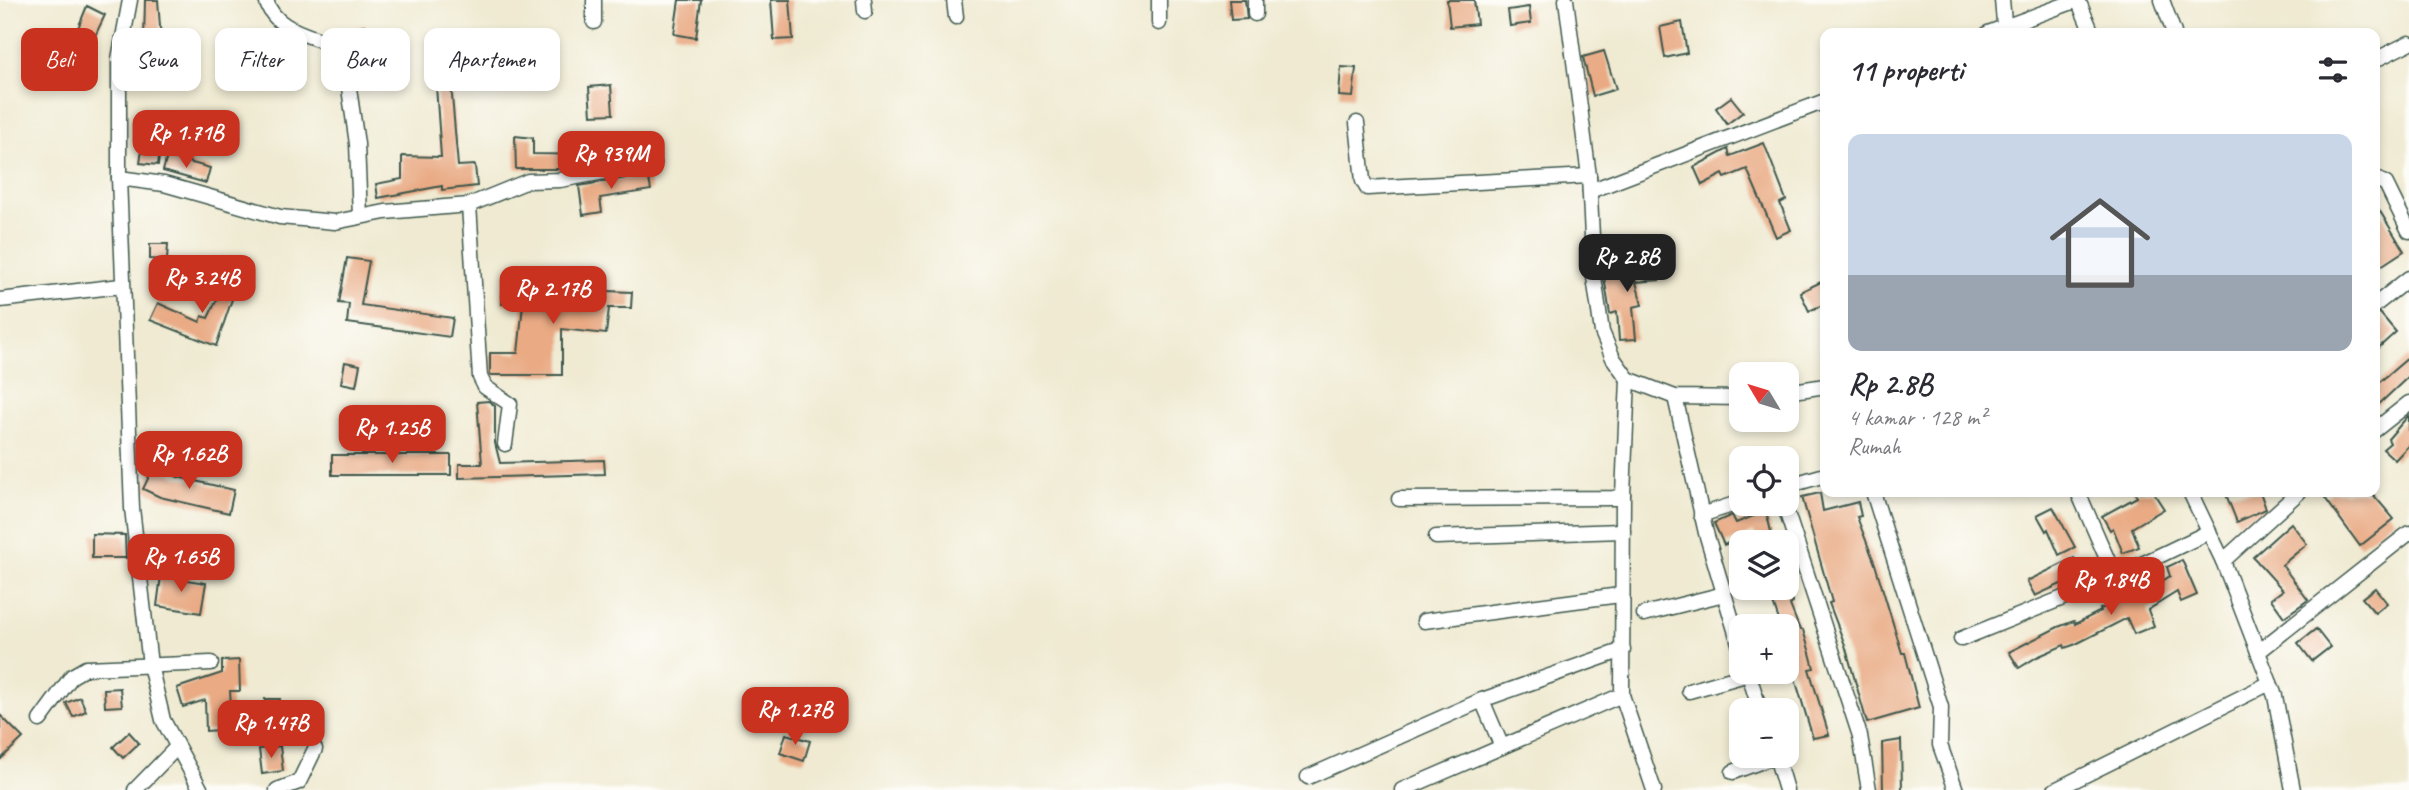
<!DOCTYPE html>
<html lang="id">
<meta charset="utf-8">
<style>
body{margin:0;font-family:Caveat,sans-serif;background:#f7f7f7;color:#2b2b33;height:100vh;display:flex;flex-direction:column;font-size:26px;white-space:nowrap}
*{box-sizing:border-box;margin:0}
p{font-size:23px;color:#7c7c81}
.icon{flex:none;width:38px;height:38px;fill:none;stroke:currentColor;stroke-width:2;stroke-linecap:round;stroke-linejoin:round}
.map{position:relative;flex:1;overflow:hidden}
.panel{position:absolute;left:1820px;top:28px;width:560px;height:469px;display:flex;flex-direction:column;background:#fff;border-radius:14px;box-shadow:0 4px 10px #0003}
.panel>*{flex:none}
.top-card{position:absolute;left:21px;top:28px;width:665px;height:63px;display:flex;gap:14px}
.needle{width:46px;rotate:308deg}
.controls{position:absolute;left:1729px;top:362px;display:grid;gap:14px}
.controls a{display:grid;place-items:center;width:70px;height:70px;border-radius:14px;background:#fff;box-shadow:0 4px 10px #0003;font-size:35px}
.price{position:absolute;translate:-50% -60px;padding:0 16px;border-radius:14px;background:#c8321e;color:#fff;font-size:23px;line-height:46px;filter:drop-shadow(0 2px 4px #0008)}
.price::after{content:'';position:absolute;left:50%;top:42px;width:21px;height:16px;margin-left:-10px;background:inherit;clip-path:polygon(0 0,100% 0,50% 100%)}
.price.current{background:#222;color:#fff}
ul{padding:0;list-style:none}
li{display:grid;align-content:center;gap:14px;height:371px;padding:0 28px}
li span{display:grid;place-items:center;height:217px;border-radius:14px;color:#555}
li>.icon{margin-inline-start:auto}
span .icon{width:126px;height:126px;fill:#fffc;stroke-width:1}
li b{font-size:30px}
h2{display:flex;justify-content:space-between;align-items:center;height:84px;padding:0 28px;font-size:30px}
.pill{padding:0 24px;border-radius:14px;background:#fff;box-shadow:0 4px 10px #0003;font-size:24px;line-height:63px}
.pill.current{background:#c8321e;color:#fff}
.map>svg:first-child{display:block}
</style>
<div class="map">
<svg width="2409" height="790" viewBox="0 0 2409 790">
<rect width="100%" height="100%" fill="#fdfcf7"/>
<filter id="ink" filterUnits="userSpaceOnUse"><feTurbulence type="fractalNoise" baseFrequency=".0143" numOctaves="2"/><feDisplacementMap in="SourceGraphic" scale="14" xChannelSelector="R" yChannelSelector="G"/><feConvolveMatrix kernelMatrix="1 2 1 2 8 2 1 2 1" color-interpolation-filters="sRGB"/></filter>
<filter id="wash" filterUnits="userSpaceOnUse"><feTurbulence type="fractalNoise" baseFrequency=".00686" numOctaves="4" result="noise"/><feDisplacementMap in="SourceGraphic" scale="28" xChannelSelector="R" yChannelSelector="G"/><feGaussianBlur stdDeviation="1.57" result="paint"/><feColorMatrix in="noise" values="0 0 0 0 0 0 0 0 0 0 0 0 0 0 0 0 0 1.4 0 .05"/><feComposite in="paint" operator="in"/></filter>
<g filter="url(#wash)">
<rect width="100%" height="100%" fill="#efead1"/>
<g id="blocks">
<g fill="#e9aa84">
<polygon points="145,0 158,0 161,40 144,42"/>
<polygon points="679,0 701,0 696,38 674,34"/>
<polygon points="771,0 790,0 793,39 774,40"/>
<polygon points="1229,0 1245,0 1247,19 1231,20"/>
<polygon points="1447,0 1474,0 1477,24 1450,27"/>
<polygon points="87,6 105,15 95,36 78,28"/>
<polygon points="1529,7 1531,23 1510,26 1508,10"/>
<polygon points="1682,22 1687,53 1665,58 1660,27"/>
<polygon points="364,25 378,72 358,78 344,31"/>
<polygon points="1604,51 1616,89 1593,96 1583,57"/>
<polygon points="1341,67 1356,68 1353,97 1339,96"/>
<polygon points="451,84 458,166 475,165 477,186 442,190 442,186 378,198 376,184 402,179 402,156 441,157 436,86"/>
<polygon points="611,85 613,114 591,115 589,87"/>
<polygon points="1731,97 1743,112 1727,124 1716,108"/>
<polygon points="515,136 533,138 533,154 595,155 596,145 612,146 610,161 566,169 516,169"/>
<polygon points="1764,143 1786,200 1780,203 1791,230 1776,237 1747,169 1725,178 1723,174 1702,185 1694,167 1728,149 1730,156"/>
<polygon points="142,148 160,150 158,165 140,163"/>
<polygon points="167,156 210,168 206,183 163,171"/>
<polygon points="648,174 651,190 600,198 602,212 583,215 579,186"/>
<polygon points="2375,203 2404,251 2375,270"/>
<polygon points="150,244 168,244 167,260 150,259"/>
<polygon points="347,258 369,261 361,305 453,318 450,337 347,323 349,304 339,303"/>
<polygon points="1657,261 1659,280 1636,282 1642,305 1633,307 1636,339 1619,340 1617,312 1610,314 1603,270"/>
<polygon points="233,266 242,270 216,346 150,320 158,303 200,322 202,316 208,318"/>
<polygon points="1825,280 1825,304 1809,311 1800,292"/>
<polygon points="503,287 632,292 631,308 609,308 606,334 562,329 562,375 490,375 490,353 518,353 523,304 502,304"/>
<polygon points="2380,313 2396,332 2375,351 2375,314"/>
<polygon points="2409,357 2409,376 2375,408 2375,386"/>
<polygon points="345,362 360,365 356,386 341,383"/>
<polygon points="489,401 495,406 495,443 500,463 604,460 605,474 459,478 459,464 482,464 477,402"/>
<polygon points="2409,415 2409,445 2395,460 2383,449 2390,443 2388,439"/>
<rect x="332" y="455" width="119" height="20"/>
<polygon points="154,466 178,477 234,490 229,513 160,497 143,489"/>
<polygon points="2134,492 2153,492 2164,509 2132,528 2139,547 2123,553 2113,528 2110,530 2102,516 2137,497"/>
<polygon points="2225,492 2260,492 2266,509 2237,522"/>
<polygon points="2332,492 2371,492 2394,519 2360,546 2325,498"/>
<polygon points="1820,493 1823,511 1858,502 1861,516 1857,517 1875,564 1902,653 1905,653 1919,708 1867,723 1845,645 1829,603 1832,602 1802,497"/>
<polygon points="2053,507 2075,547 2059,555 2048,529 2046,531 2037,515"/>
<polygon points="1766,511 1773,540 1757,542 1754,532 1724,545 1714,523 1732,515 1736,523"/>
<polygon points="2291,523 2307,544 2282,565 2308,600 2284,617 2271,599 2283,590 2253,557"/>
<polygon points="92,534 125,535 126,558 92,558"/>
<polygon points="2074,558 2083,580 2067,586 2065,582 2035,596 2027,581"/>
<polygon points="2182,560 2197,595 2181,602 2177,592 2148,610 2154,626 2134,634 2127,618 2076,644 2065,648 2064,645 2037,657 2019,668 2009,652 2058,627 2074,621 2075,624 2101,611 2100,609 2142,594 2170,576 2167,567"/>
<polygon points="161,576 206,583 201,613 157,606"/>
<polygon points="1768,588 1786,588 1793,603 1790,605 1800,630 1803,630 1810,653 1814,668 1809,669 1829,735 1813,738 1787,652 1787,626 1781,626"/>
<polygon points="2375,588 2387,603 2375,613 2362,598"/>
<polygon points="2316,629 2330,647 2312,661 2298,643"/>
<polygon points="239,660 240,691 230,691 233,729 206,731 205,700 183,707 177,688 222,673 222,661"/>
<polygon points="120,688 122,706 105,707 104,689"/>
<polygon points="80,697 86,711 73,717 66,703"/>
<polygon points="265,699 280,699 280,718 264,718"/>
<polygon points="0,715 23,738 0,760"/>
<polygon points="129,732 139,743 123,758 113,747"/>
<polygon points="786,734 810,741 804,761 780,753"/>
<polygon points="1901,740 1902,790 1883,790 1882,743"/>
<polygon points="280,746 283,771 262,774 259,749"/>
</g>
</g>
</g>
<g filter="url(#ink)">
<use href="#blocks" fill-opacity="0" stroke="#3e574c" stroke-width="2"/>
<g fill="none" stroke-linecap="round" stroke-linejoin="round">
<defs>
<g id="street">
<polyline points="130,0 119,59 119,178 132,508 150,665 163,720 201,790"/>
<path d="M266 0C274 29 306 34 331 44L347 74 357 144 360 216"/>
<polyline points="864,0 865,11"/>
<polyline points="954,0 956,17"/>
<polyline points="1159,0 1159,23"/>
<polyline points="1566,0 1589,176 1594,277 1602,332 1613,358 1628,379 1675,397 1741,398"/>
<polyline points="2002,0 2005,33"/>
<polyline points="2078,0 2092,33"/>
<polyline points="2162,0 2174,33"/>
<polyline points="1255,14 1255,0"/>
<polyline points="594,22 594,0"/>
<polyline points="1988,33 2078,0"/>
<polyline points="2375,60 2409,43"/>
<polyline points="1357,123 1363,181 1367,188 1589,176"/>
<polyline points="119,178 164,184 280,217 335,222 385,212 469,205 528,181 560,180 654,163"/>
<polyline points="2375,178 2386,184 2409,231"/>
<polyline points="1590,191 1825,101"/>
<polyline points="469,205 480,377 485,387 510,404 505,444"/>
<polyline points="0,300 121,286"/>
<polyline points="2375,305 2409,278"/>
<polyline points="1787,392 1825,386"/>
<polyline points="1675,397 1706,533 1741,650"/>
<polyline points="2375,430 2409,403"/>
<polyline points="1787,486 1825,475"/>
<polyline points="1873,492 1941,707 1940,745 1956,790"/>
<polyline points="2078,492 2115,577 2209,532"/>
<polyline points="2190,492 2223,561"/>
<polyline points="1623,495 1622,695 1654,790"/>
<polyline points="1399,499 1614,498 1623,495 1628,379"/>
<polyline points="1784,504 1860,736 1869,790"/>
<polyline points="1701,515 1741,502"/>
<polyline points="1436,537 1623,531"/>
<polyline points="1644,614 1724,594"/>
<polyline points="1424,621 1620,595"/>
<polyline points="1961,639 2115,577"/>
<polyline points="2258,652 2409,533"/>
<polyline points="1748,672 1760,710"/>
<polyline points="1689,691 1749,674"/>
<polyline points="1482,700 1502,747"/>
<polyline points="40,720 72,676 86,668 211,663"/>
<polyline points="1776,756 1786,790"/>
<polyline points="1733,772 1776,756"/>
<polyline points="1308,777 1482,700 1623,650"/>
<polyline points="135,790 176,748"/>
<polyline points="277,790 299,782 315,749"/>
<polyline points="1402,790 1622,695"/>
<polyline points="2055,790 2270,683"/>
<polyline points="2293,790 2275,696 2223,561 2299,492"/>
</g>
</defs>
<use href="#street" stroke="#3e574c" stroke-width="17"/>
<use href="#street" stroke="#fff" stroke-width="14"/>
</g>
</g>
</svg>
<div class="controls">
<a><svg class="needle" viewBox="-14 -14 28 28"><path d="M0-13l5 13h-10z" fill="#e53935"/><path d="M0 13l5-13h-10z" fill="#7c7c81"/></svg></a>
<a><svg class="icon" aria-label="locate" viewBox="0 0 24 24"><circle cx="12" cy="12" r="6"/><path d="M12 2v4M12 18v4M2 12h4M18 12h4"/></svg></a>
<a><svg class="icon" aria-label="layers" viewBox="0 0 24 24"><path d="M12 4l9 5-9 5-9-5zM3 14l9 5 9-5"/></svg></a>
<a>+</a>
<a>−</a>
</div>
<b class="price" style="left:186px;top:170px">Rp 1.71B</b>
<b class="price" style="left:611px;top:191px">Rp 939M</b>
<b class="price current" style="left:1627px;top:294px">Rp 2.8B</b>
<b class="price" style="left:202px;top:315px">Rp 3.24B</b>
<b class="price" style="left:553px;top:326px">Rp 2.17B</b>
<b class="price" style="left:392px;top:465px">Rp 1.25B</b>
<b class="price" style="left:189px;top:491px">Rp 1.62B</b>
<b class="price" style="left:181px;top:594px">Rp 1.65B</b>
<b class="price" style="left:2111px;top:617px">Rp 1.84B</b>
<b class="price" style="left:795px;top:747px">Rp 1.27B</b>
<b class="price" style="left:271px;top:760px">Rp 1.47B</b>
<div class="top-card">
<a class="pill current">Beli</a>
<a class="pill">Sewa</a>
<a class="pill">Filter</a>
<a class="pill">Baru</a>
<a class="pill">Apartemen</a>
</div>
<section class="panel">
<h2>11 properti<svg class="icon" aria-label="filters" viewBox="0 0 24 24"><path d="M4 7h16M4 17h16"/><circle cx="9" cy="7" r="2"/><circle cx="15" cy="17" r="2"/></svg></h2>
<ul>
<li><span style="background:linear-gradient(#c9d6e8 65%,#9aa5b1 0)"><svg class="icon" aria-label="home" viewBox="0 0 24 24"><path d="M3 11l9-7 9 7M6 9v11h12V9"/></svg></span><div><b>Rp 2.8B</b><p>4 kamar · 128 m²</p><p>Rumah</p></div></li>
</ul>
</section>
</div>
